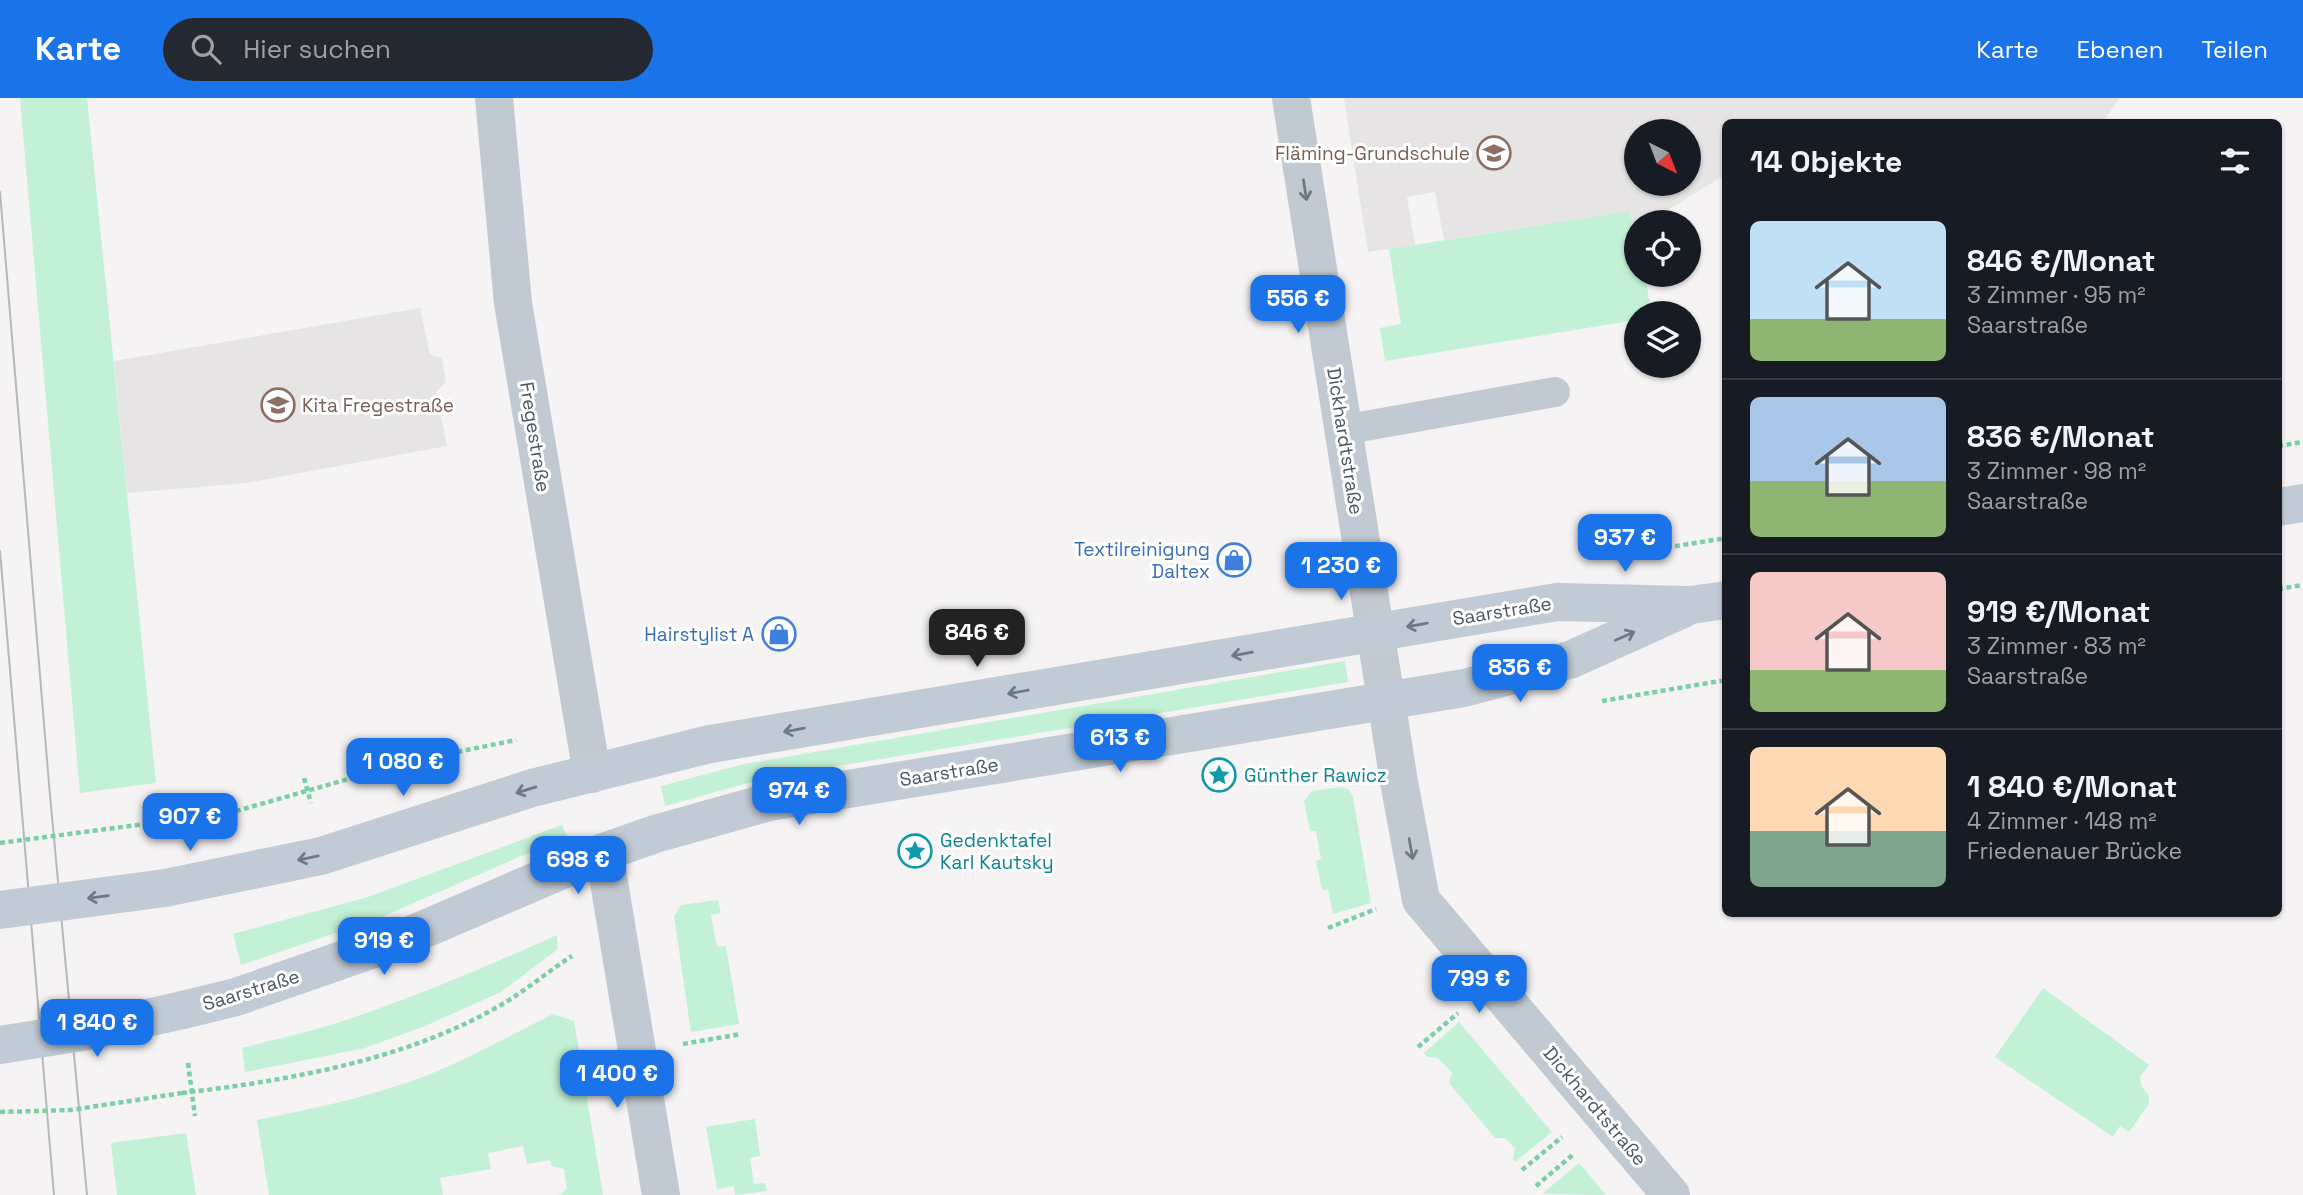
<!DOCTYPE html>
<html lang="de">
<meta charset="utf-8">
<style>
body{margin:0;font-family:"Space Grotesk",sans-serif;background:#242831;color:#f1f3f6;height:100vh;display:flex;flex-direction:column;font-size:26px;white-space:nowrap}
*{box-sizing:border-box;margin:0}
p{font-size:23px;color:#9ea1a6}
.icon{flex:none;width:38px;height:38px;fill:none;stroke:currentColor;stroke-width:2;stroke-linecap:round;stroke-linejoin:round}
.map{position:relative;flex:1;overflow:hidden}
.drawer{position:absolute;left:1722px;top:21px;width:560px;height:798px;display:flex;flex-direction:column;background:#171b24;border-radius:10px;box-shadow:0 2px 5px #0004}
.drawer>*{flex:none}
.needle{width:46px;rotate:138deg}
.tools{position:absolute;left:1624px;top:21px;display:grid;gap:14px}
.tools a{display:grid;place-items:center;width:77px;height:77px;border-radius:50%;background:#171b24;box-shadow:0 2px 5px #0004;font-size:35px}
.price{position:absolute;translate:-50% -60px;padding:0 16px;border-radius:14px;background:#1a73e8;color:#fff;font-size:23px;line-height:46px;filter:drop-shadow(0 2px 4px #0008)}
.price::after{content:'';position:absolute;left:50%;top:42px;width:21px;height:16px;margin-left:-10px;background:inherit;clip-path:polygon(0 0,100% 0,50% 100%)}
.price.selected{background:#222;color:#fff}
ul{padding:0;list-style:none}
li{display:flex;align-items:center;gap:21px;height:175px;padding:0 28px}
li+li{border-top:2px solid #363941}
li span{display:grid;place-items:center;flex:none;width:196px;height:140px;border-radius:10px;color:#555}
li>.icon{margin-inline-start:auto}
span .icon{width:84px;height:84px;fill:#fffc;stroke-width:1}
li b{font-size:30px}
h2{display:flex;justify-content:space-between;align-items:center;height:84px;padding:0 28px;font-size:30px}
header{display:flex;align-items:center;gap:42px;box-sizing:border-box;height:98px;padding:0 35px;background:#1a73e8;color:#fff}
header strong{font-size:33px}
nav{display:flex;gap:38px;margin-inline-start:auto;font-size:24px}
.search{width:490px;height:63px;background:#242831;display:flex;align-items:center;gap:18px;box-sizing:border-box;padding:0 24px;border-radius:38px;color:#9ea1a6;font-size:26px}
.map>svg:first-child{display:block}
</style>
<header>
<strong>Karte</strong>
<div class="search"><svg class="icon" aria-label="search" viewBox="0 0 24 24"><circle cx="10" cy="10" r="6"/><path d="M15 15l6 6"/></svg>Hier suchen</div>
<nav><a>Karte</a><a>Ebenen</a><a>Teilen</a></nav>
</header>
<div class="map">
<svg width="2303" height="1097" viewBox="0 0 2303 1097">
<rect width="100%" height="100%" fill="#f5f3f3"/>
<g fill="#e6e4e5" fill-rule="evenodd">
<path d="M1344 0H2120L2103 24H1726L1725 77 1648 124 1636 126 1628 113 1444 142 1435 94 1407 99 1415 147 1368 154ZM1636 33H1689V86H1636Z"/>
<polygon points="420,210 430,256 442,261 446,284 436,294 447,348 246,385 127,395 114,263"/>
</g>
<g fill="#c3f1d5">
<polygon points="20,0 87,0 156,685 80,695"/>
<polygon points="1628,113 1636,126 1636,177 1645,177 1651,215 1636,215 1636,222 1385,263 1380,230 1401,226 1389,151"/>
<polygon points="1345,563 1348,584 832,669 748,685 665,708 661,688 744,666"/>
<polygon points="1342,689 1349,692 1353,699 1371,805 1333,816 1328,791 1322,792 1316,763 1321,761 1316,733 1310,733 1304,703 1312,693"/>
<polygon points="562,727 567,738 377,821 241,867 233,836 368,799"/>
<polygon points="718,802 721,815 711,817 717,849 726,848 739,926 691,934 674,818 681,807"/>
<path d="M557 837 558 851 501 894 425 928 365 950 245 974 242 950C276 941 312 934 346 922 418 898 488 868 557 837Z"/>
<polygon points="2043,890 2149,967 2140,979 2142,989 2149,998 2149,1006 2129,1034 2120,1028 2113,1039 1995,959"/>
<path d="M553 916 574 923 603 1097H559L567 1091 564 1071 552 1068 550 1062 527 1066 523 1048 488 1055 491 1071 440 1080 443 1097H269L257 1022C316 1010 376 998 433 975 474 958 513 936 553 916Z"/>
<polygon points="1459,924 1552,1034 1515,1064 1513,1061 1515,1051 1505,1040 1495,1040 1449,985 1452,975 1438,960 1427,959 1424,955"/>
<polygon points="755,1021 760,1058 750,1060 754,1086 765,1085 767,1093 735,1097 734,1088 717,1091 706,1029"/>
<polygon points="186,1035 196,1097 117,1097 111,1045"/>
<polygon points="1579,1065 1606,1097 1542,1096"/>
</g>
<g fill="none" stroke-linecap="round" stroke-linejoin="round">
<g stroke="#7ad0a6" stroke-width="4.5" stroke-dasharray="5 3.5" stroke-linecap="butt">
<polyline points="2278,348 2303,344"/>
<polyline points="1633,455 1726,440"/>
<polyline points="2278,491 2303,487"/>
<polyline points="1602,603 1726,582"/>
<polyline points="304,680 311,705"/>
<polyline points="160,724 240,712 408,664 516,642"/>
<polyline points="1328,830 1376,811"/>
<polyline points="683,946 741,936"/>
<polyline points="1418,949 1458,915"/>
<polyline points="188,965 195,1018"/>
<path d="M182 995C292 982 411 961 506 904 529 890 550 872 572 858"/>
<polyline points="1522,1072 1562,1039"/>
<polyline points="1536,1088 1575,1055"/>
</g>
<polyline stroke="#c1cad2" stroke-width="30" points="1343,332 1555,294"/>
<g stroke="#c1cad2" stroke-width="38">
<polyline points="494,0 513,205 592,676"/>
<polyline points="1291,0 1399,684 1421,802 1671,1097"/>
<polyline points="604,754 661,1097"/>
</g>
<g stroke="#c1cbd6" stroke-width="38">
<polyline points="2278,409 2303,405"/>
<polyline points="165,790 321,758 532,690 710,646 1557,504 1691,507 1726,502"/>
<polyline points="183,912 236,899 399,842 604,754 655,736 769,704 1464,590 1570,562 1683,511"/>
</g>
<g stroke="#b5b8bd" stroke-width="2">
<polyline points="0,94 49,686 87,1097"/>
<polyline points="0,453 54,1097"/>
</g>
<g stroke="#7ad0a6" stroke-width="4.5" stroke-dasharray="5 3.5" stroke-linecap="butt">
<polyline points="0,745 160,724"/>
<polyline points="0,1014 71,1012 182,995"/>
</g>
<g stroke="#c1cbd6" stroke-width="38">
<polyline points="0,812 165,790"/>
<polyline points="0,947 88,933 183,912"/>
</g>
</g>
<defs><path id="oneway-shaft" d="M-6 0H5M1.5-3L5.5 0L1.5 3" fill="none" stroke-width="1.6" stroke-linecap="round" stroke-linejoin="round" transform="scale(1.75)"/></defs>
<g stroke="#6e7983">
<use href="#oneway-shaft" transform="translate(1305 92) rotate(81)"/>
<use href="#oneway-shaft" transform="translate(1411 751) rotate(80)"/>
</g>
<g stroke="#6e7984">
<use href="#oneway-shaft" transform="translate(1417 527) rotate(170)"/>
<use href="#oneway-shaft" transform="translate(1625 538) rotate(-24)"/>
<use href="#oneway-shaft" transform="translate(1242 556) rotate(170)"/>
<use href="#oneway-shaft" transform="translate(1018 594) rotate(170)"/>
<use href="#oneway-shaft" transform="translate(794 632) rotate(170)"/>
<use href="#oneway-shaft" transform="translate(526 692) rotate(163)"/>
<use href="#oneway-shaft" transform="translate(308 760) rotate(168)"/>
<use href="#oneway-shaft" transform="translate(98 799) rotate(172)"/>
</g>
<defs>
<symbol id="school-ring" viewBox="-11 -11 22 22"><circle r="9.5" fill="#fff" stroke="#8d6e63" stroke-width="1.5"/><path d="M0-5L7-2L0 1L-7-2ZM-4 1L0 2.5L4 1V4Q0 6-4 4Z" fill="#8d6e63"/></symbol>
<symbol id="shop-ring" viewBox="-11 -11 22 22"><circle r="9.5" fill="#fff" stroke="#3f7fe0" stroke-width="1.5"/><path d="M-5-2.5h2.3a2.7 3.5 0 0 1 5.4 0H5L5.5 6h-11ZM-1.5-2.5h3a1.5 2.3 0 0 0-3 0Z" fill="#3f7fe0"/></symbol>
<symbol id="sight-ring" viewBox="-11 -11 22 22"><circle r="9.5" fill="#fff" stroke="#0f9aa8" stroke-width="1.5"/><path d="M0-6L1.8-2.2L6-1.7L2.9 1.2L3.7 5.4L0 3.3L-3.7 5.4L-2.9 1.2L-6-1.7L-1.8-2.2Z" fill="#0f9aa8"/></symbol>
</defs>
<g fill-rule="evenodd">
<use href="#school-ring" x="1475" y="36" width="38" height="38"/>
<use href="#school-ring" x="259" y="288" width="38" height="38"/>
<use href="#shop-ring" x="1215" y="443" width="38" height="38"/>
<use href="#shop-ring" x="760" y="517" width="38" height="38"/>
<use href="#sight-ring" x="1200" y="658" width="38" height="38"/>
<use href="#sight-ring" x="896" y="734" width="38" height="38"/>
</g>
<g text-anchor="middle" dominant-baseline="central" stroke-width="6" stroke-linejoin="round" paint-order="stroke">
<g font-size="19" fill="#785e54" stroke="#fff" text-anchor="end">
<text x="1470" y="55">Fläming-Grundschule</text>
<text x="302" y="307" text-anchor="start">Kita Fregestraße</text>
</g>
<g font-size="19" fill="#4a5661" stroke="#fff">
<text transform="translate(535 339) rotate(81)">Fregestraße</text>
<text transform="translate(1345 343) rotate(81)">Dickhardtstraße</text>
<text transform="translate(1502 513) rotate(-9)">Saarstraße</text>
<text transform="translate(949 674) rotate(-9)">Saarstraße</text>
<text transform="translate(251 892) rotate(-17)">Saarstraße</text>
<text transform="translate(1595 1008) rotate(50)">Dickhardtstraße</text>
</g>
<g font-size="19" fill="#366cbe" stroke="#fff" text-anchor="end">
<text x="1210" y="451">Textilreinigung<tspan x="1210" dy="22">Daltex</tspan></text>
<text x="754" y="536">Hairstylist A</text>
</g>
<g font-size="19" fill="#0d838f" stroke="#fff" text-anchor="start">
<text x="1244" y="677">Günther Rawicz</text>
<text x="940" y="742">Gedenktafel<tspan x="940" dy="22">Karl Kautsky</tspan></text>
</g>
</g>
</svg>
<div class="tools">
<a><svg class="needle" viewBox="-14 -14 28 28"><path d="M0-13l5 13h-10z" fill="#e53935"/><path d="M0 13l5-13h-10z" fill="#9ea1a6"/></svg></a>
<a><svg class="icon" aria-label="locate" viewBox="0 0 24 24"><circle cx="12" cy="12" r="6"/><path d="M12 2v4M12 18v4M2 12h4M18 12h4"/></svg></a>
<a><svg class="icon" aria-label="layers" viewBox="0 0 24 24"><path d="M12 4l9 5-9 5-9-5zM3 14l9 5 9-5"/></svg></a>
</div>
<b class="price" style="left:1298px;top:237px">556 €</b>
<b class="price" style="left:1625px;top:476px">937 €</b>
<b class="price" style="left:1341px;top:504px">1 230 €</b>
<b class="price selected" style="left:977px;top:571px">846 €</b>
<b class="price" style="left:1520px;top:606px">836 €</b>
<b class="price" style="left:1120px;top:676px">613 €</b>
<b class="price" style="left:403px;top:700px">1 080 €</b>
<b class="price" style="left:799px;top:729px">974 €</b>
<b class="price" style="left:190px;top:755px">907 €</b>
<b class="price" style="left:578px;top:798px">698 €</b>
<b class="price" style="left:384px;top:879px">919 €</b>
<b class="price" style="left:1479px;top:917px">799 €</b>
<b class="price" style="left:97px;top:961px">1 840 €</b>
<b class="price" style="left:617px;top:1012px">1 400 €</b>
<section class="drawer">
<h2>14 Objekte<svg class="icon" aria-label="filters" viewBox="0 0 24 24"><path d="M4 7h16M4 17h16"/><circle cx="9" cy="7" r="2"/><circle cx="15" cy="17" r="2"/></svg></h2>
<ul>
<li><span style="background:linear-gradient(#bfe0f5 70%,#8fb573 0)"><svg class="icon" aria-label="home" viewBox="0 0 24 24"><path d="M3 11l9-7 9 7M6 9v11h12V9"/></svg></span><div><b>846 €/Monat</b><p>3 Zimmer · 95 m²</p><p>Saarstraße</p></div></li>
<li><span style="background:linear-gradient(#a9c7e8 60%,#8fb573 0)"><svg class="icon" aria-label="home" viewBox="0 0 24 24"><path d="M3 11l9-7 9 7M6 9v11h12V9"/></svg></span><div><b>836 €/Monat</b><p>3 Zimmer · 98 m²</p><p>Saarstraße</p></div></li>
<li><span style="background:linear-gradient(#f6c9c9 70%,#8fb573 0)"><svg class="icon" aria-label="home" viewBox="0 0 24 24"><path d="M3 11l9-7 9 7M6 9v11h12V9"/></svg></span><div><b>919 €/Monat</b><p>3 Zimmer · 83 m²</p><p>Saarstraße</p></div></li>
<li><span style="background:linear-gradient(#ffd9b3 60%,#7fa58c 0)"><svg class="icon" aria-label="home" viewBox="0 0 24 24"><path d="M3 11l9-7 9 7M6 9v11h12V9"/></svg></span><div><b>1 840 €/Monat</b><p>4 Zimmer · 148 m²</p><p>Friedenauer Brücke</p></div></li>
</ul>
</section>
</div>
